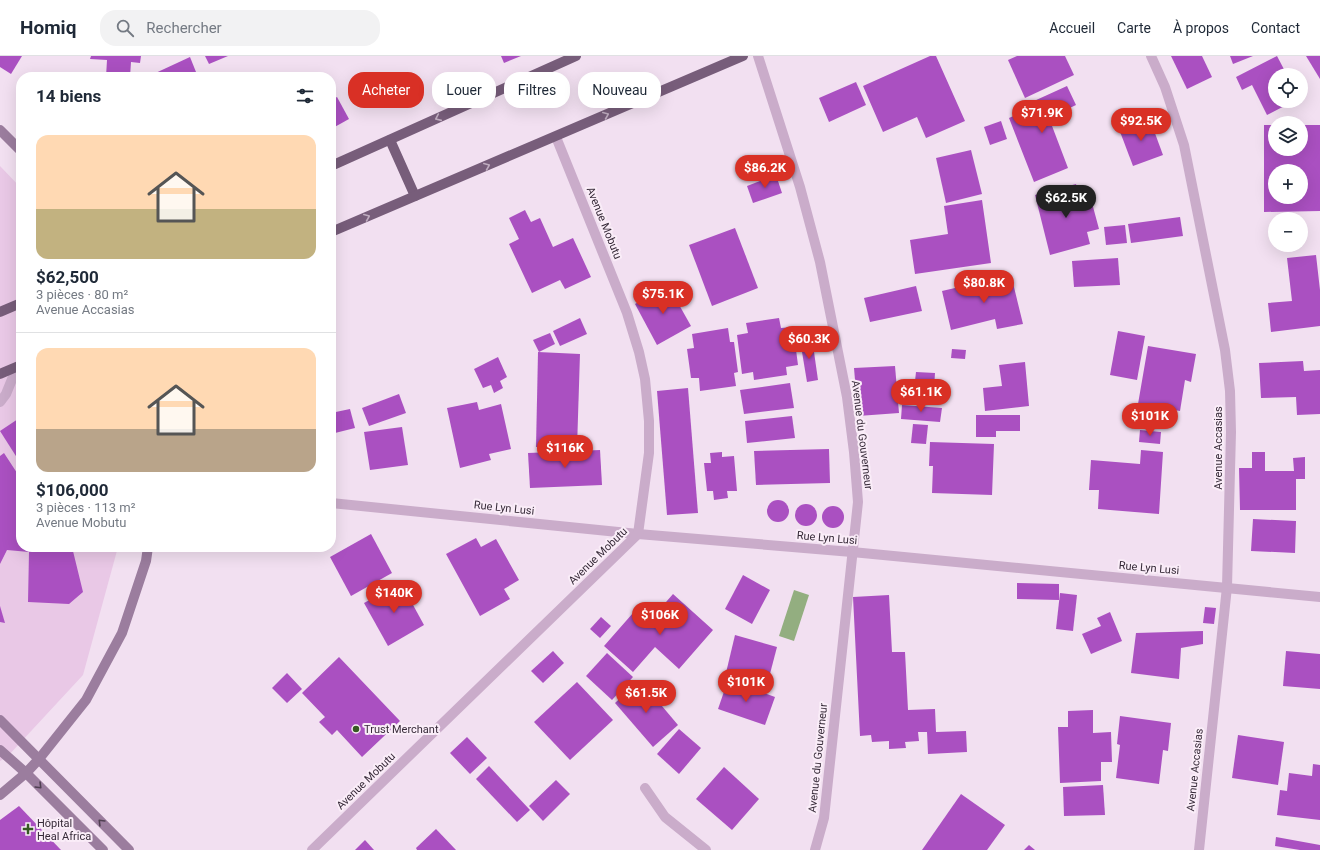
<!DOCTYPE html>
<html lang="fr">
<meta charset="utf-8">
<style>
body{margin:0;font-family:Roboto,sans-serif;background:#f2f2f3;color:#1f2937;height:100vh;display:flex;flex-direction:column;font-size:15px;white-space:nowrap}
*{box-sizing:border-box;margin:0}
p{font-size:13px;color:#747a83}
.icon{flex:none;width:22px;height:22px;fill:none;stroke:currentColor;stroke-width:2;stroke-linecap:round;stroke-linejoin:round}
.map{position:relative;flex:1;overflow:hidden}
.side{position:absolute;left:16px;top:16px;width:320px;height:480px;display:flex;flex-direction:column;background:#fff;border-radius:16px;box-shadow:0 4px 16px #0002}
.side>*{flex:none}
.top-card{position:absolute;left:348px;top:16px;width:380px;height:36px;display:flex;gap:8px}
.tools{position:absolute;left:1268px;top:12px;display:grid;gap:8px}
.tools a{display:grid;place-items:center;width:40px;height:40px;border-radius:50%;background:#fff;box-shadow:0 4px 16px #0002;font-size:20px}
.price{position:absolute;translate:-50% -34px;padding:0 9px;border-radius:14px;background:#d93025;color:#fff;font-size:13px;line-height:26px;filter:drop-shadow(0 1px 2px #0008)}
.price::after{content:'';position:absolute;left:50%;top:24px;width:12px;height:9px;margin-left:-6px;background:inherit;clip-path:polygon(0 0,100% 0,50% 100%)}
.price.active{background:#222;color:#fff}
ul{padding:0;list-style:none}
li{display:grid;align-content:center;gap:8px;height:212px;padding:0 20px}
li+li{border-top:1px solid #e0e1e3}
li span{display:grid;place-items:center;height:124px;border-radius:12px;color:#555}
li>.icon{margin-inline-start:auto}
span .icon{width:72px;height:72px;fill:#fffc;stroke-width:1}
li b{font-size:17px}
h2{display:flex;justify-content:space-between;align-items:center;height:48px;padding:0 20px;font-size:17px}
.tag{padding:0 14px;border-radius:16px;background:#fff;box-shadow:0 4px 16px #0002;font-size:14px;line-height:36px}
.tag.active{background:#d93025;color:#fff}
header{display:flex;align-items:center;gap:24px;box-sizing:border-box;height:56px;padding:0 20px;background:#fff;border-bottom:1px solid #e0e1e3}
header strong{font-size:19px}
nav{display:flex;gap:22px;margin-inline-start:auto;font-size:14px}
.search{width:280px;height:36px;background:#f2f2f3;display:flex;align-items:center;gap:10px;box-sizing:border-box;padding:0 14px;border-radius:16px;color:#747a83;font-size:15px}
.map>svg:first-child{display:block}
</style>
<header>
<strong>Homiq</strong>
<div class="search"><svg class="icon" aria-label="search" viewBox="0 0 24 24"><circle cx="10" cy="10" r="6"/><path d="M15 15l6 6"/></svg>Rechercher</div>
<nav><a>Accueil</a><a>Carte</a><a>À propos</a><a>Contact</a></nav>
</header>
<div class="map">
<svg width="1320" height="794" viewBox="0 0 1320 794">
<rect width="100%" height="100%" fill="#f2e0f1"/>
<polygon fill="#e9c8e6" points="0,110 21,132 21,491 118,491 83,619 7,701 0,705"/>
<polygon fill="#93ae80" points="794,534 809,539 794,585 779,580"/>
<g fill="#aa50c1" fill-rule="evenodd">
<polygon points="0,0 22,0 11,18 0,11"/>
<polygon points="91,0 141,0 140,7 131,6 130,21 106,21 107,4 90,3"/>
<polygon points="205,0 228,0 209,8"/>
<polygon points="501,0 521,0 504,7"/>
<polygon points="930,0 936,0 965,65 926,82 917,61 883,76 863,30"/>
<polygon points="1017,0 1065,0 1074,19 1025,42 1008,4"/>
<polygon points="1171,0 1202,0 1212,21 1187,33"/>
<polygon points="1230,0 1253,0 1233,8"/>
<polygon points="1277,0 1287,19 1275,19 1275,45 1294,45 1267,59 1252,29 1242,34 1236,21"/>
<polygon points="1306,0 1320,0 1320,23"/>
<polygon points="190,1 198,21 149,21 149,20"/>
<polygon points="856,26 866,49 829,66 819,42"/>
<polygon points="1067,30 1076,49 1049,62 1068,112 1034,126 1009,62 1025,55 1023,50"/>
<polygon points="337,41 349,63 331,73 331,44"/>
<polygon points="21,58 21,65 17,61"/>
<polygon points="1149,61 1163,99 1133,110 1119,73"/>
<polygon points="1001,65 1007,83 990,89 984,71"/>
<path d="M1264 69H1275V93H1301V69H1320V155L1264 156ZM1275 115H1301V141H1275Z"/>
<polygon points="971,94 982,138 946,147 936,102"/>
<polygon points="776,119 782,137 753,147 747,130"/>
<polygon points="1076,128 1082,149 1092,147 1099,173 1087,176 1090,188 1050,199 1035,139"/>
<polygon points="982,144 991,207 915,218 910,184 948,178 944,150"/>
<polygon points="525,154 531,166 540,162 553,191 573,182 591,221 565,233 560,224 532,237 509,188 519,183 509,162"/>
<polygon points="1180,161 1183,180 1131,187 1128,168"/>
<polygon points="1125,169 1127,187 1106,189 1104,171"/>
<polygon points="735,172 758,232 712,250 689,189"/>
<polygon points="1316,199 1320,234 1320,270 1271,276 1268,247 1292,245 1287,202"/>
<polygon points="1118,202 1120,229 1074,231 1072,205"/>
<polygon points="1011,219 1023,268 997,273 995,263 951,274 942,235"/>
<polygon points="668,229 691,270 657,289 635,248"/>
<polygon points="916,230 922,255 870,266 864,242"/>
<polygon points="580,262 587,278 560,290 553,275"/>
<polygon points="779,262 781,272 793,271 798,309 786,311 787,319 754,324 753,316 742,318 737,279 748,277 746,267"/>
<polygon points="728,272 730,286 734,286 738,316 734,317 736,330 700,335 699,322 691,322 687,293 694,292 692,278"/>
<polygon points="1118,275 1145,280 1137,324 1110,319"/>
<polygon points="550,277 555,288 539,296 533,284"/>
<polygon points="812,282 818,324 807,326 800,284"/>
<polygon points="1148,290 1196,298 1191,326 1185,324 1180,355 1138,348"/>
<polygon points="952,293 966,294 965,303 951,302"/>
<polygon points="538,296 580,298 577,392 536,391"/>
<polygon points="498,301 507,321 500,325 503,332 494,337 491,329 483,332 474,313"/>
<polygon points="1303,305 1304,315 1320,314 1320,358 1297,359 1296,341 1261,342 1259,307"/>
<polygon points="1025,306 1029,350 985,355 983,332 1002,330 999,309"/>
<polygon points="895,310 899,357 858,360 854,312"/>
<polygon points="916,316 935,317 933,348 917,347 918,335 914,334"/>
<polygon points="790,327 794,352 744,358 740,334"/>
<polygon points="688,332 698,457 667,459 657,335"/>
<polygon points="399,338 406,357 369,370 362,352"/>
<polygon points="477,346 479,354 501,348 511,393 489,398 491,404 460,412 447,352"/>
<polygon points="902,349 942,352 940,366 901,363"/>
<polygon points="350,353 355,372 331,378 331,357"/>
<polygon points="976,359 1020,359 1020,375 996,375 996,381 976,381"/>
<polygon points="792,360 795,382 747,387 745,365"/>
<polygon points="21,361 21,408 0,375"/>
<polygon points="913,368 928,369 926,388 911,387"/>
<polygon points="402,371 408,409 370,414 364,376"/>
<polygon points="1140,374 1161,376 1160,388 1139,386"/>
<polygon points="930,386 994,388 992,439 932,437 933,410 929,410"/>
<polygon points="829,393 830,427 756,429 754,395"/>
<polygon points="600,394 602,429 530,432 528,397"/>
<polygon points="1141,394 1163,396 1159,458 1098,453 1099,434 1089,434 1091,404 1140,408"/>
<polygon points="722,396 722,401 734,400 737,435 727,435 728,442 714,444 713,435 707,435 704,407 711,407 710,397"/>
<polygon points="1252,396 1265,396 1265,415 1294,415 1293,402 1305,401 1305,423 1296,423 1296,454 1240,454 1239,412 1252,412"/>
<polygon points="4,397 21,423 21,491 72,491 83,536 69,548 28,546 29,496 7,494 0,508 0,400"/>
<circle cx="778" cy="455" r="11"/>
<circle cx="806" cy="459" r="11"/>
<circle cx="833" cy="461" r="11"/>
<polygon points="1253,463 1296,465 1295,497 1251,495"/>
<polygon points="371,478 392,517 351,540 330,501"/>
<polygon points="476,482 481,491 496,483 519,524 504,533 510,543 480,560 446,498"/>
<polygon points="743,519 770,534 752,568 725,553"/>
<polygon points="401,527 424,569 388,590 364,547"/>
<polygon points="1017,527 1059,528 1059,544 1017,543"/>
<polygon points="1060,537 1077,539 1073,575 1056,573"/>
<polygon points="673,538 713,574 679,613 655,591 633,616 604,590 633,557 646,569"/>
<polygon points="889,539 892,596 905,596 908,654 935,653 936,676 966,675 967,696 928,698 927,676 918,676 919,685 905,686 906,692 889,693 889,685 872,686 871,679 860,680 853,541"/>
<polygon points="0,550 5,567 0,566"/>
<polygon points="1205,551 1216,552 1214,568 1203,567"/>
<polygon points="1110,556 1122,585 1091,598 1082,578 1101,570 1097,562"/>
<polygon points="601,561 611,570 600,582 590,573"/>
<polygon points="1203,575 1203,588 1181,592 1179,623 1131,617 1136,577"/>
<polygon points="735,579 777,591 766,633 725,621"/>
<polygon points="553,595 564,607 543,627 531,615"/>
<polygon points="1286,595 1320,598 1320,633 1283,630"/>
<polygon points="607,597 633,621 612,644 586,620"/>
<polygon points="339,601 400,665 362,701 337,674 332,679 319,666 325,661 302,637"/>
<polygon points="287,617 302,633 287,647 272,632"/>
<polygon points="640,624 678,669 653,691 615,647"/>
<polygon points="728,624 775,641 765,669 718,653"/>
<polygon points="577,626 613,664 570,704 534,666"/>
<polygon points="1093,654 1093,677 1111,676 1112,706 1101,706 1101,725 1060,727 1058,671 1068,671 1068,655"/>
<polygon points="1120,660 1171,667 1168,695 1163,694 1159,728 1116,722 1120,689 1117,688"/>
<polygon points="679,673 701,692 679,718 657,698"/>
<polygon points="1238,679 1284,686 1278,729 1232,722"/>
<polygon points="467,681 487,702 470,718 450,697"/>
<polygon points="1313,708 1320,709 1320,764 1277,759 1280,734 1287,735 1289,717 1312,720"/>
<polygon points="489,710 530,754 517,766 476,723"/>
<polygon points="724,711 759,743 732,774 696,743"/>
<polygon points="556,724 570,738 543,765 529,750"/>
<polygon points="1103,729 1105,759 1064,760 1063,731"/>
<polygon points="961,738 1005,769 987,794 922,794"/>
<polygon points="19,750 61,794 0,794 0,764"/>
<polygon points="436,773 456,794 417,794 416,792"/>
<polygon points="1276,781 1320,789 1320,794 1300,794 1275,790"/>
<polygon points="365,784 374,794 355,794"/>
<polygon points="1029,789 1035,794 1024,794"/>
</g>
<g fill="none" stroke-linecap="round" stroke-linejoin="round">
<g stroke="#caacca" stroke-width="10">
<polyline points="0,346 6,338 17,311"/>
<polyline points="645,732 665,761 706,794"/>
</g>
<g stroke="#caacca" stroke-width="10">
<polyline points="758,0 800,131 820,206 847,341 854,396 858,446 824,762 815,794"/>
<polyline points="1151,0 1165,31 1184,89 1225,294 1230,335 1231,376 1227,531 1199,794"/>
<polyline points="331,447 638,478 852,496 1320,541"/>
<polyline points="312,794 638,478 649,397 649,365 645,323 639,296 627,257 556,81"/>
</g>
<g stroke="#9b7d9e" stroke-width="10">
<polyline points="0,74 21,95"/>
<polyline points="0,664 129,794"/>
<polyline points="0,694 26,717 103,794"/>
<polyline points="0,739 26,717 39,703 86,644 122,577 146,505 148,491"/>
</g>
<g stroke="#775d7a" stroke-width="10">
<polyline points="390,84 415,140"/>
<polyline points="331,110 576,0"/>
<polyline points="331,176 743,0"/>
<polyline points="0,256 21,247"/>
<polyline points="0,318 21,309"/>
</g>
</g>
<defs><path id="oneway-chevron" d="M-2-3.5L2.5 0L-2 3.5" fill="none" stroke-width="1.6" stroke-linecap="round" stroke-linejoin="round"/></defs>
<g stroke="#bfacbf">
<use href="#oneway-chevron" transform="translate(606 59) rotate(-23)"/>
<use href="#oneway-chevron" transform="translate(438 62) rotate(156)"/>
<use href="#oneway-chevron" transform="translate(487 110) rotate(-23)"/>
<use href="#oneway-chevron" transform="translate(367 161) rotate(-23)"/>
</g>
<g stroke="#504052">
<use href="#oneway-chevron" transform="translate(39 730) rotate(45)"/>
<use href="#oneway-chevron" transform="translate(101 766) rotate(-135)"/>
</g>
<g fill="#365922" stroke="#faedf8" stroke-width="1.5">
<circle cx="356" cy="673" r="4"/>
<path d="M26 767h4v4h4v4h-4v4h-4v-4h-4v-4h4z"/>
</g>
<g text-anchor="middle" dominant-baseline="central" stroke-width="4" stroke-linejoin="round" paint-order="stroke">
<g font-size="11" fill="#372b39" stroke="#faedf8">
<text transform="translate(604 167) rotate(68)">Avenue Mobutu</text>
<text transform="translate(862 379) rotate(83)">Avenue du Gouverneur</text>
<text transform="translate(1218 392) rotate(-90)">Avenue Accasias</text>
<text transform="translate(504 452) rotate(6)">Rue Lyn Lusi</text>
<text transform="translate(827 482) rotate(5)">Rue Lyn Lusi</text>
<text transform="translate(598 500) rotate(-44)">Avenue Mobutu</text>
<text transform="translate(1149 512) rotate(5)">Rue Lyn Lusi</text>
<text transform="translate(818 702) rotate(-84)">Avenue du Gouverneur</text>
<text transform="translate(1195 714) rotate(-84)">Avenue Accasias</text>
<text transform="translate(366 725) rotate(-44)">Avenue Mobutu</text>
</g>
<g font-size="11" fill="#372b39" stroke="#faedf8" text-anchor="start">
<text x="364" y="673">Trust Merchant</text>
<text x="37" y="767">Hôpital<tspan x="37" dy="13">Heal Africa</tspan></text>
</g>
</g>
</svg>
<div class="tools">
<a><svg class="icon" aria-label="locate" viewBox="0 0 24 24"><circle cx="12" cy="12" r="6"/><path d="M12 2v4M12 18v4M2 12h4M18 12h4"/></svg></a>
<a><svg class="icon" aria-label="layers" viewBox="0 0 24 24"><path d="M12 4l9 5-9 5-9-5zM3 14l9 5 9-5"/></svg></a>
<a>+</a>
<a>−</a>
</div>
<b class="price" style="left:1042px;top:78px">$71.9K</b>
<b class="price" style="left:1141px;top:86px">$92.5K</b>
<b class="price" style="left:765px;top:133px">$86.2K</b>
<b class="price active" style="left:1066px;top:163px">$62.5K</b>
<b class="price" style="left:984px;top:248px">$80.8K</b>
<b class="price" style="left:663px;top:259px">$75.1K</b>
<b class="price" style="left:809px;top:304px">$60.3K</b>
<b class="price" style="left:921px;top:357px">$61.1K</b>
<b class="price" style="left:1150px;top:381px">$101K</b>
<b class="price" style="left:565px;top:413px">$116K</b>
<b class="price" style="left:394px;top:558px">$140K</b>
<b class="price" style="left:660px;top:580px">$106K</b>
<b class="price" style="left:746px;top:647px">$101K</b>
<b class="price" style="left:646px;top:658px">$61.5K</b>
<div class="top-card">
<a class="tag active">Acheter</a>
<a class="tag">Louer</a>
<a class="tag">Filtres</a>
<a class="tag">Nouveau</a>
</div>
<section class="side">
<h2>14 biens<svg class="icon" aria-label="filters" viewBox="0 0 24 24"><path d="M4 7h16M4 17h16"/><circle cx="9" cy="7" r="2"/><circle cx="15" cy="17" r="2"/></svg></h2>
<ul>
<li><span style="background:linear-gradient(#ffd9b3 60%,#c2b280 0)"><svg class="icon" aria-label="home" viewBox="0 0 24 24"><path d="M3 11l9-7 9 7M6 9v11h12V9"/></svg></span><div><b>$62,500</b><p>3 pièces · 80 m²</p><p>Avenue Accasias</p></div></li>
<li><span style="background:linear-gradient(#ffd9b3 65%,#b9a48a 0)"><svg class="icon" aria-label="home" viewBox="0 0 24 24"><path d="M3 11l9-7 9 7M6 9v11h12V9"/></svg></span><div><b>$106,000</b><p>3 pièces · 113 m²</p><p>Avenue Mobutu</p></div></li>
</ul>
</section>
</div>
